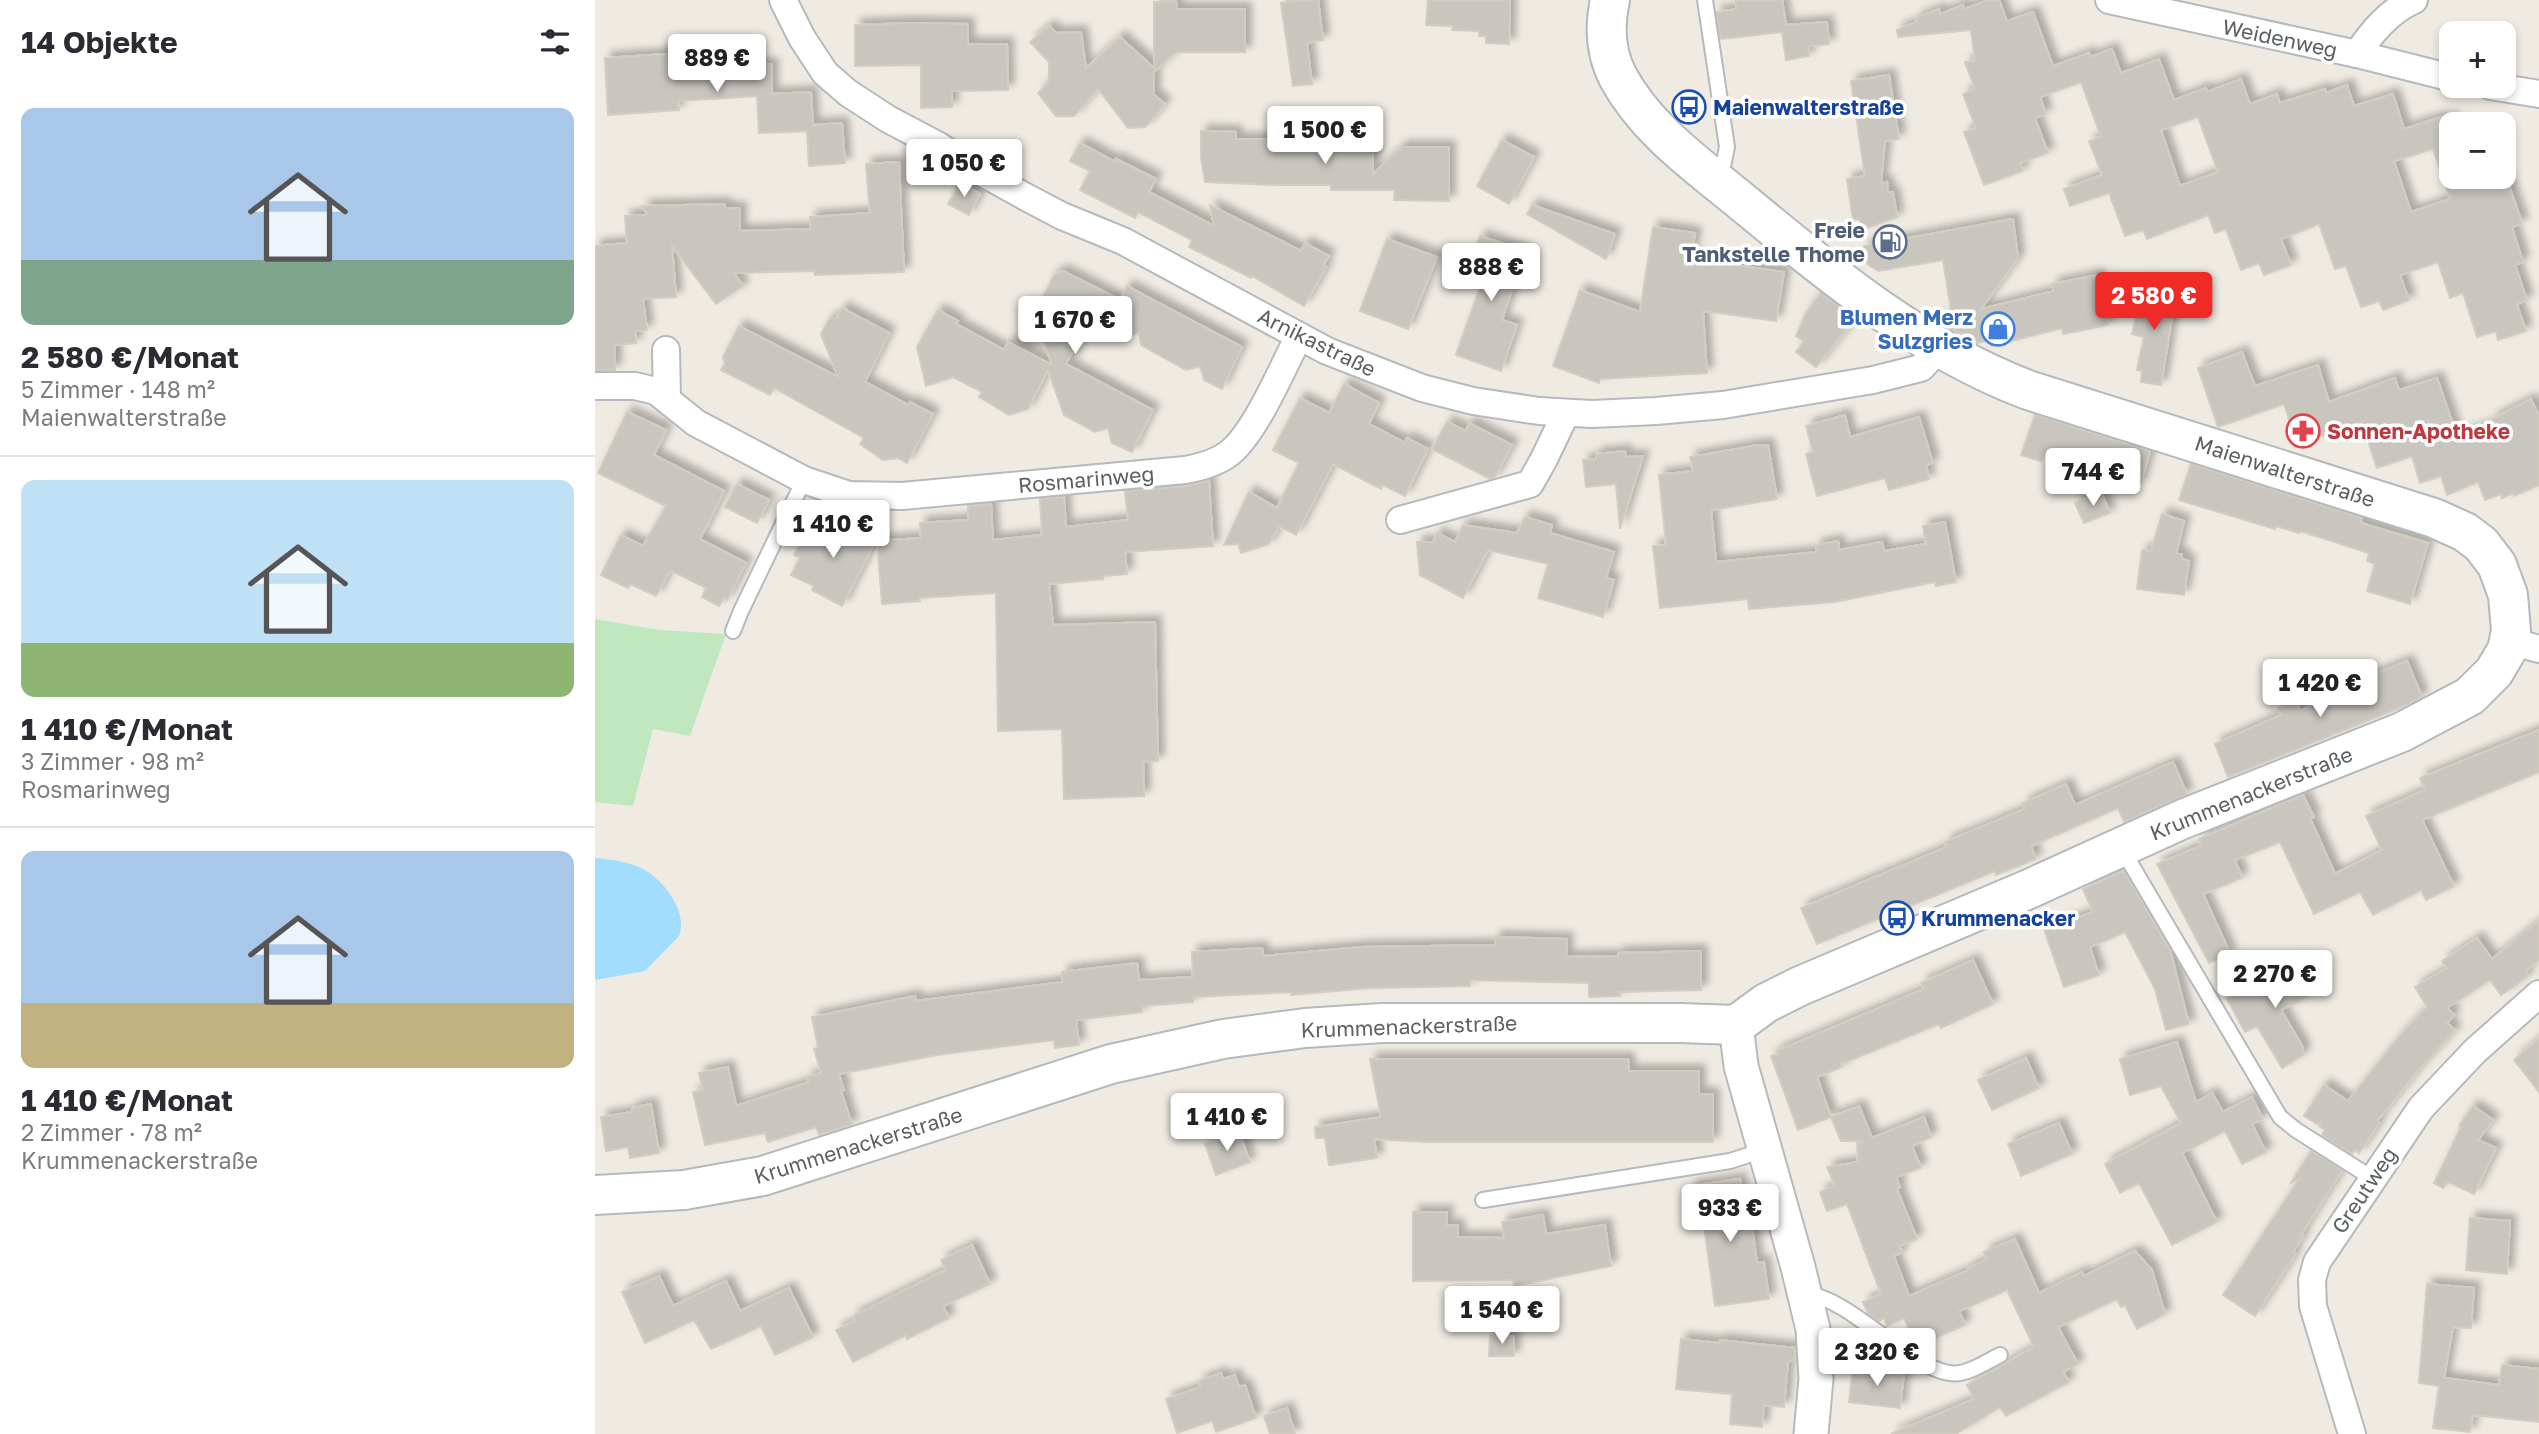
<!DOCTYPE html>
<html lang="de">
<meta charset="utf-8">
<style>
body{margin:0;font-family:"Golos Text",sans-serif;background:#f7f7f7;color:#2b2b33;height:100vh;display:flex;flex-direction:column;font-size:26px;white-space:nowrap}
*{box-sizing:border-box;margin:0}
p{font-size:23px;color:#7c7c81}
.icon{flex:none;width:38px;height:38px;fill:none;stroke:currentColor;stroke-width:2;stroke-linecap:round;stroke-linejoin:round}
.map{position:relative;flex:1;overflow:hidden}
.sheet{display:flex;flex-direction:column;background:#fff;width:595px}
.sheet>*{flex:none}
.controls{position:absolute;left:1844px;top:21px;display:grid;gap:14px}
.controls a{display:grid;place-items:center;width:77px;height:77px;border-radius:14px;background:#fff;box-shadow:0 4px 10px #0003;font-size:35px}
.price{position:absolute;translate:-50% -60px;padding:0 16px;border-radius:7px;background:#fff;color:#222;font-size:23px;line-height:46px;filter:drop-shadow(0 2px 4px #0008)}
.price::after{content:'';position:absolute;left:50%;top:42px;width:21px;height:16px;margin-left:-10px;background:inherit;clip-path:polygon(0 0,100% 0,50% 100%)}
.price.active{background:#f02b27;color:#fff}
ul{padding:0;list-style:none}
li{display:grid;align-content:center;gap:14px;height:371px;padding:0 21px}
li+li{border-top:2px solid #e1e1e2}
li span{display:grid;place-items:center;height:217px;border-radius:14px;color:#555}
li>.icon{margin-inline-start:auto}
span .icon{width:126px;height:126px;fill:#fffc;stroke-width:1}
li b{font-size:30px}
h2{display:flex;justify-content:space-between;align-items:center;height:84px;padding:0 21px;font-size:30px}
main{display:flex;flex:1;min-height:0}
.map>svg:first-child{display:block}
</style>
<main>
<section class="sheet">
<h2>14 Objekte<svg class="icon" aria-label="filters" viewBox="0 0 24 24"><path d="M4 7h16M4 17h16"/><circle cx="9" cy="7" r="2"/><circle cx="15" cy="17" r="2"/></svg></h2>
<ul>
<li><span style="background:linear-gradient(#a9c7e8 70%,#7fa58c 0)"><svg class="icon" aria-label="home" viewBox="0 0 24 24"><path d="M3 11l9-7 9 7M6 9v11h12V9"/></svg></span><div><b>2 580 €/Monat</b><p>5 Zimmer · 148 m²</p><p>Maienwalterstraße</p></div></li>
<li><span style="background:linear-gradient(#bfe0f5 75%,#8fb573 0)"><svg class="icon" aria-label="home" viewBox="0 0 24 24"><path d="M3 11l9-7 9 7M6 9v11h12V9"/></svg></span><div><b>1 410 €/Monat</b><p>3 Zimmer · 98 m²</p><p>Rosmarinweg</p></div></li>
<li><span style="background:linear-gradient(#a9c7e8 70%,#c2b280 0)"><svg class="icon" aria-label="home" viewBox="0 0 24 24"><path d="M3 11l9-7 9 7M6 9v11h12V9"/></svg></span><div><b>1 410 €/Monat</b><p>2 Zimmer · 78 m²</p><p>Krummenackerstraße</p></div></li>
</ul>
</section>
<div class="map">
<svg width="1944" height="1434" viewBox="0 0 1944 1434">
<defs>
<filter id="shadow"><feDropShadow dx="6" dy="-6" stdDeviation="3.5" flood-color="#0004"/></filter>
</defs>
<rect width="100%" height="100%" fill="#efebe3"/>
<polygon fill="#c1e7be" points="0,619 65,630 131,634 95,736 58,729 38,806 0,802"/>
<path fill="#a2dcff" d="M0 858C14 859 35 862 48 869 68 879 94 913 84 936L50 971 0 980Z"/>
<g fill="#c9c6c0" stroke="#d3cdc1" stroke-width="2" fill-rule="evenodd" filter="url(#shadow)">
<polygon points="708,0 723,0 728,40 712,43 717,84 698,86 686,3"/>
<polygon points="833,0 915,0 914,44 891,43 891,36 884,36 884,31 857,30 858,26 831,25"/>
<polygon points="1140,0 1187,0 1191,25 1232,22 1234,44 1213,46 1214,56 1191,60 1187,32 1126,39 1121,12 1142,9"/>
<path d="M1394 0H1404L1412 21 1438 12 1458 66 1494 53 1495 57 1517 49 1526 73 1564 59 1579 100 1611 88 1612 92 1646 79 1655 104 1682 94 1685 103 1730 89 1731 93 1752 85 1759 106 1798 94 1809 129 1846 117 1847 120 1857 117V177H1911L1927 223 1917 227 1928 262 1920 265 1932 300 1922 304 1931 331 1903 340 1901 331 1882 337 1868 293 1855 298 1843 262 1805 275 1814 300 1788 310 1784 301 1766 307 1751 266 1740 269 1724 224 1686 239 1696 265 1669 275 1664 263 1646 270 1631 229 1620 233 1613 215 1552 239 1548 230 1530 236 1514 193 1475 206 1469 189 1507 175 1494 141 1506 137 1486 82 1445 97 1451 114 1440 118 1453 153 1425 163 1428 171 1389 185 1369 132 1381 128 1368 94 1380 89 1370 62 1380 61 1376 30 1303 37 1302 30 1322 22 1321 18 1344 9 1345 14 1368 5 1369 9ZM1603 117 1623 172 1585 186 1566 130ZM1838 149 1855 199 1816 212 1799 161Z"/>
<polygon points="581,1 582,9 650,9 650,52 581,52 559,72 559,95 570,104 550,127 533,128 503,89 479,116 461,116 443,93 454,82 454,62 435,42 454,26 461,33 486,32 491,68 525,37 559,68 559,2"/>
<polygon points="315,23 373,24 373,44 412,44 413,90 357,91 357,107 326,108 326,65 260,66 260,25"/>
<polygon points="118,51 142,51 143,66 177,64 177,94 216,92 218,125 247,123 250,163 214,166 212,131 164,133 162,96 83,101 84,110 13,115 10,58"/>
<polygon points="1294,75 1304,139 1290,141 1286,183 1292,182 1293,193 1298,192 1302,217 1267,230 1265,219 1258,220 1252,179 1270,176 1256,81"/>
<polygon points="606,131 641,132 641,139 710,139 710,142 778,142 778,174 807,147 854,147 854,201 799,200 800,190 736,190 736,185 679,185 610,182 606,158"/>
<polygon points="907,140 939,157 914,204 882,186"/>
<polygon points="485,143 520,162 521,159 561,179 554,192 619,226 615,205 706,251 710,243 734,256 728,266 731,267 709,306 657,276 656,278 594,247 597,240 566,224 543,212 540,218 485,190 495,171 475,161"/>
<polygon points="304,162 309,272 220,275 219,271 139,273 148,286 121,304 77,246 81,297 48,299 52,330 40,331 41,343 20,345 20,370 0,370 0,246 32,243 30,216 50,215 52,213 47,206 130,204 130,208 145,208 145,231 216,229 215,217 275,213 271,164"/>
<polygon points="365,183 385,194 374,215 353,204"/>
<polygon points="937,205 1020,234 1011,259 932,214"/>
<polygon points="1418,219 1423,258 1386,309 1459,291 1457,284 1503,275 1513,325 1468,334 1467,328 1397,346 1395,340 1382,343 1341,320 1357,316 1348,260 1283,271 1272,264 1269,246"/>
<polygon points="1058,227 1100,233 1096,259 1189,272 1181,321 1108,311 1112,373 1005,379 1004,383 958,366 985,290 1045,312"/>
<polygon points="885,236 930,251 907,320 922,325 906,371 861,355 885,287 870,282"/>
<polygon points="792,239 842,257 813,329 765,311"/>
<polygon points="468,271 525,300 532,286 647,347 627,389 609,380 605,366 591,370 546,345 544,333 530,337 494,319 471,364 558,410 537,452 517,443 513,428 500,432 469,415 453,370 433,409 414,415 384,397 387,392 358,377 331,386 322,347 343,310 363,321 361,324 409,350 413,342 457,365 440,313 459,275"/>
<polygon points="1549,285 1581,293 1566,385 1546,382 1547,371 1542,370 1549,337 1537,334"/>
<polygon points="1226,293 1260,319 1221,367 1201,352 1209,341 1201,336 1211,313"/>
<polygon points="247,308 294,333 270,382 313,405 315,402 338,414 312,463 303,458 288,460 265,444 269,438 179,388 175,395 126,370 130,363 128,357 144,326 243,377 226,334 235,318 242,318"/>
<polygon points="1647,352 1660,386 1723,365 1734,402 1800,378 1804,390 1842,378 1862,436 1899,423 1897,419 1936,399 1944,415 1944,485 1919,496 1918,493 1907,498 1906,494 1890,500 1883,482 1852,495 1846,476 1825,483 1817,456 1782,468 1767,423 1702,444 1689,404 1623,427 1603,368"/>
<polygon points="749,384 784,403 774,424 810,443 812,438 833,449 810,496 788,485 786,489 738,464 701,535 684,526 674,544 646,553 643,544 629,545 654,492 682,508 704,463 678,450 705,398 734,413"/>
<polygon points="32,412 71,430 59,455 129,491 105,539 151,563 132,600 129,598 124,606 107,597 111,588 75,570 61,596 35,584 33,588 6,575 26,535 48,546 71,506 3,473"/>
<polygon points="1250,415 1255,437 1324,417 1338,463 1331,465 1334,479 1294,490 1290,478 1222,496 1211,454 1218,452 1211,426"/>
<polygon points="1440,415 1555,451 1545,486 1449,454 1446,461 1426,455"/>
<polygon points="852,422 871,431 874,423 917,445 900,477 895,479 837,449"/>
<polygon points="1163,445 1173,445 1182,499 1116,510 1121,562 1222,552 1221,545 1243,541 1244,550 1287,542 1289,551 1331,544 1328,526 1350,522 1361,582 1341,586 1340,582 1239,602 1154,609 1153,599 1065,608 1058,546 1071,545 1064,475 1098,471 1095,457"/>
<polygon points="1030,451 1031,457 1048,456 1025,529 1021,484 991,487 988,460 1001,459 1001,454"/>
<polygon points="1596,464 1767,518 1766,523 1833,543 1815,604 1772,591 1780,564 1772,561 1774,553 1705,531 1704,533 1681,526 1680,529 1584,500"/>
<polygon points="614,481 618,546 530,552 532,574 508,576 508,579 454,584 458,625 560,622 563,761 548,762 549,796 469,799 467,729 403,731 401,593 324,598 325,601 287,604 282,541 326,538 325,523 373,520 373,506 396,504 398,540 447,535 445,499 469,497 471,527 533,520 530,491 592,486"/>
<polygon points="142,484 174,500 162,523 130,507"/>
<polygon points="1506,492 1515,513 1489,523 1480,503"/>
<polygon points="1567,514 1589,521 1581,554 1587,554 1587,559 1594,561 1589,595 1542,589 1547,550 1556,551"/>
<polygon points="930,517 957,525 955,533 1019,552 1011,578 1019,580 1008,617 943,598 953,564 893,550 868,598 825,575 822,542 838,542 842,533 860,542 868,525 922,533"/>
<polygon points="271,521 272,542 280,542 247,606 217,590 219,586 196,575 205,558 199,555 214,526 243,541 242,522"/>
<polygon points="1812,661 1827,697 1809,706 1633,777 1620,744 1686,715 1683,708 1701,700 1705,711 1747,692 1745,688"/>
<polygon points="1944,730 1944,772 1827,820 1859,886 1831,900 1826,890 1778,915 1765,892 1719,914 1685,842 1640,860 1647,878 1608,894 1635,953 1614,963 1562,864 1606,846 1604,839 1708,795 1719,817 1715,818 1740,874 1787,850 1771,816 1830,790 1825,778"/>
<polygon points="1578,762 1592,794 1529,822 1523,808 1436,846 1441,859 1401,875 1400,871 1222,944 1206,908 1352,847 1350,842 1430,809 1428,803 1471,784 1480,805"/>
<polygon points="1529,871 1575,950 1594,1024 1571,1030 1560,989 1530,932 1495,947 1504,975 1469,987 1449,929 1498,912 1488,889"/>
<polygon points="1944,921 1944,960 1930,972 1933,976 1906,995 1895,980 1852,1008 1859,1015 1852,1023 1860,1030 1824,1069 1782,1121 1784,1123 1764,1153 1760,1150 1757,1154 1727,1135 1730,1130 1724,1126 1726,1123 1722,1124 1709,1116 1729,1085 1753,1101 1807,1033 1832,1007 1820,987 1852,968 1847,961 1882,938 1897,959"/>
<polygon points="900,937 972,939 971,957 1023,956 1023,953 1106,951 1106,990 1024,992 1025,996 994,997 994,983 875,980 875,986 775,988 696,995 696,992 598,997 598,1002 547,1006 547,1012 481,1020 484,1045 460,1048 459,1040 342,1055 244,1074 249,1090 246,1091 257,1124 224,1135 221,1127 173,1142 170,1133 110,1145 98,1092 108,1090 104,1073 133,1067 141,1106 214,1082 212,1077 226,1073 219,1049 223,1047 217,1017 320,996 321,1001 468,982 467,972 542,963 544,980 598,977 597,952 667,948 668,956 767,947 900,945"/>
<polygon points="1378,960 1398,1004 1346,1028 1344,1024 1246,1064 1247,1067 1222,1077 1236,1117 1203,1130 1176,1056 1184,1054 1182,1051 1329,989 1326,983"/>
<polygon points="1705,961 1721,992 1686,1010 1708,1047 1708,1055 1687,1068 1662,1026 1650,1032 1632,999"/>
<polygon points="1944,1039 1944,1092 1919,1060"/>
<polygon points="1582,1042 1601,1102 1617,1093 1628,1112 1657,1097 1668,1119 1657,1124 1671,1152 1647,1164 1630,1131 1587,1153 1622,1222 1577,1245 1544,1183 1525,1193 1510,1164 1586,1123 1566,1086 1535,1095 1525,1059"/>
<polygon points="1431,1058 1444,1088 1397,1110 1383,1080"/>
<polygon points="775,1059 1033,1059 1034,1071 1104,1071 1104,1094 1118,1094 1118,1142 832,1142 779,1139 782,1158 734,1165 730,1138 721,1138 720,1127 786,1117"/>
<polygon points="56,1104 64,1153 35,1158 33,1147 11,1151 6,1117 37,1112 37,1108"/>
<polygon points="1264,1106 1277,1138 1329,1117 1336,1137 1317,1146 1326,1168 1301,1177 1305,1187 1302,1189 1322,1239 1304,1246 1307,1252 1299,1256 1314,1296 1374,1270 1373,1268 1392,1260 1389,1252 1420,1239 1444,1293 1487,1272 1489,1276 1540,1251 1557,1270 1570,1314 1542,1329 1530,1305 1526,1307 1522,1299 1463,1327 1483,1364 1468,1372 1474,1382 1411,1416 1405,1407 1361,1434 1296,1434 1379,1399 1372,1385 1439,1347 1412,1290 1364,1311 1370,1325 1322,1346 1309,1318 1292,1326 1289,1318 1284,1321 1273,1313 1268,1302 1286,1294 1252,1204 1232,1211 1225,1192 1240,1186 1232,1167 1263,1162 1262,1143 1268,1141 1246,1141 1236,1117"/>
<polygon points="1878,1106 1898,1120 1883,1140 1901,1148 1879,1194 1853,1182 1848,1188 1839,1183 1866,1127 1864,1126"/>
<polygon points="1464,1123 1477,1154 1426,1176 1413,1144"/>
<polygon points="644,1132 655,1162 621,1175 610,1144"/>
<polygon points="1716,1151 1747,1170 1706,1235 1708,1236 1698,1252 1700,1254 1660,1316 1628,1295 1704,1179 1696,1183"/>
<polygon points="1145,1179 1149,1212 1155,1212 1162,1263 1169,1262 1174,1299 1120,1306 1108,1218 1100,1219 1095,1186"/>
<polygon points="818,1212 852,1212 851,1226 863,1225 863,1237 909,1238 907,1222 948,1215 951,1234 1010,1225 1016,1266 919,1286 918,1280 818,1281"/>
<polygon points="1875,1218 1915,1221 1912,1274 1871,1270"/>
<polygon points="377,1245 395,1284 348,1306 354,1318 312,1339 311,1335 258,1362 241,1330 260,1321 258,1316 351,1270 346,1260"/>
<polygon points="64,1276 78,1306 131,1281 145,1311 194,1288 218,1337 180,1355 166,1326 116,1349 99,1320 50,1343 27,1292"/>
<polygon points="1832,1284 1879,1288 1876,1328 1858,1327 1849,1378 1904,1385 1907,1365 1944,1369 1944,1422 1878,1415 1875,1432 1838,1428 1844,1386 1824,1383"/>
<polygon points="895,1336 919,1336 919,1356 894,1356"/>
<polygon points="1086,1339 1125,1343 1125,1340 1200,1348 1200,1358 1193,1362 1189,1407 1169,1405 1167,1427 1135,1424 1137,1394 1081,1389"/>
<polygon points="1258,1367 1309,1373 1305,1408 1254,1402"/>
<polygon points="626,1373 628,1379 640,1375 644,1387 650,1385 661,1418 621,1432 617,1421 582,1433 571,1399 606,1387 604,1381"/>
<polygon points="692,1408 700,1434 675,1434 669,1416"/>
</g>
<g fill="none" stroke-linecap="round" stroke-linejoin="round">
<defs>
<g id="service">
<polyline points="1110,0 1132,147 1125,181"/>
<polyline points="138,631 146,611 209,480"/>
<polyline points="1527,849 1685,1117 1701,1130 1777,1178"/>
<polyline points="888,1200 1135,1161 1169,1150"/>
<path d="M1211 1294C1257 1297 1324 1380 1365 1373 1378 1371 1393 1361 1405 1355"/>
</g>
<g id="minor">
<polyline points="188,0 207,38 230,73 253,93 293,119 344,146 368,162 429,196 467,216 528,241 732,351 827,388 878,401 944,411 997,414 1061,411 1128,405 1278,380 1326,368 1344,349"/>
<polyline points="1514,0 1762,54 1857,78"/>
<path d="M1762 54C1777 32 1794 11 1819 0"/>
<polyline points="1895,86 1944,94"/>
<polyline points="71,350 72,399"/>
<path d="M0 386H40L61 391 101 423 209 480 254 495 307 496 590 470C607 467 626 462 639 449 663 426 688 367 704 336"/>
<polyline points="805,520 935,484 949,459 971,413"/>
<polyline points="1914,641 1944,649"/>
<polyline points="1757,1434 1718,1306 1717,1280 1722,1262 1826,1108 1880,1051 1944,994"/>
</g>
<polyline id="tertiary" points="1141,1025 1146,1066 1203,1267 1218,1329 1221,1379 1216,1434"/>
<path id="secondary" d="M0 1195 89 1190 168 1176 516 1064 628 1039 710 1028 787 1023H1085L1141 1025 1171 1003 1205 986 1434 889 1588 819 1807 732 1875 696 1899 672 1912 650 1916 631 1913 595 1902 565 1886 544 1870 532 1839 518 1433 390C1323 348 1236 275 1146 201 1101 164 1051 129 1023 77 1010 52 1009 27 1015 0"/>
</defs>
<use href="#service" stroke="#b6b9be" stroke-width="18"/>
<use href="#minor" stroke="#b6b9be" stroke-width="30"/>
<use href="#tertiary" stroke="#b6b9be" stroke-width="37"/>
<use href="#secondary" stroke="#b4b9be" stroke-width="42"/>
<use href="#service" stroke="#fff" stroke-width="14"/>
<use href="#minor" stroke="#fff" stroke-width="26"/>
<use href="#tertiary" stroke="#fff" stroke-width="33"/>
<use href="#secondary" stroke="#fff" stroke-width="38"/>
</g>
<defs>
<symbol id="bus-ring" viewBox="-11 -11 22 22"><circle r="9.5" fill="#fff" stroke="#1a4fb4" stroke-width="1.5"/><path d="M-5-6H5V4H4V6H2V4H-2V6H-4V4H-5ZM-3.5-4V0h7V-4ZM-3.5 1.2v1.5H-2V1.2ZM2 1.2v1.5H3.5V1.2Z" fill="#1a4fb4"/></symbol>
<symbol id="fuel-ring" viewBox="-11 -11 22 22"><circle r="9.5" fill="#fff" stroke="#5c6f8a" stroke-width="1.5"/><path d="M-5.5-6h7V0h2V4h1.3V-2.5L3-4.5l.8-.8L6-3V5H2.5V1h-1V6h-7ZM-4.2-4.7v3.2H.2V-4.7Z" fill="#5c6f8a"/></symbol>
<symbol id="shop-ring" viewBox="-11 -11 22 22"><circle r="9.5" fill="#fff" stroke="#3f7fe0" stroke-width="1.5"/><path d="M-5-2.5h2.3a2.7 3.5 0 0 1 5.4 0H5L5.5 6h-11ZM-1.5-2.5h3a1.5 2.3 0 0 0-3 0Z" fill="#3f7fe0"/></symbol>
<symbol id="pharmacy-ring" viewBox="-11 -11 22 22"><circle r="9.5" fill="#fff" stroke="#e0444e" stroke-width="1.5"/><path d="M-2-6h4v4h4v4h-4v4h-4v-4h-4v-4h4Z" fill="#e0444e"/></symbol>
</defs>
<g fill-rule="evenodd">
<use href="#bus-ring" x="1075" y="88" width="38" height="38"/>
<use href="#fuel-ring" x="1276" y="223" width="38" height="38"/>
<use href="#shop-ring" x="1384" y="310" width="38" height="38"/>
<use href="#pharmacy-ring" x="1689" y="412" width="38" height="38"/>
<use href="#bus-ring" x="1283" y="899" width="38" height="38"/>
</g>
<g text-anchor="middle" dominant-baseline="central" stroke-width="7" stroke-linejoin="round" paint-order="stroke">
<g font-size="21" fill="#5b6064" stroke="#fff">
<text transform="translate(1685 38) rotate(12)">Weidenweg</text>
<text transform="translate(722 342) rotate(26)">Arnikastraße</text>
<text transform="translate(1690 471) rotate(18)">Maienwalterstraße</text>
<text transform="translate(491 479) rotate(-5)">Rosmarinweg</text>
<text transform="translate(1656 793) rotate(-22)">Krummenackerstraße</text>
<text transform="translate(814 1026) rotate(-2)">Krummenackerstraße</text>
<text transform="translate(263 1145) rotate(-17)">Krummenackerstraße</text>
<text transform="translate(1769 1190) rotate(-56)">Greutweg</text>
</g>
<g font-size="21" font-weight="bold" fill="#164399" stroke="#fff" text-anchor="start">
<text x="1118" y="107">Maienwalterstraße</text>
<text x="1326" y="918">Krummenacker</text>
</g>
<g font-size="21" font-weight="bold" fill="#4e5e75" stroke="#fff" text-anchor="end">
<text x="1270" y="230">Freie<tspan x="1270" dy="24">Tankstelle Thome</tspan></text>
</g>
<g font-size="21" font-weight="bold" fill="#366cbe" stroke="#fff" text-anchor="end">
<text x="1378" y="317">Blumen Merz<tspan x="1378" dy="24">Sulzgries</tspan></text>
</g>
<g font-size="21" font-weight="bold" fill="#be3a42" stroke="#fff" text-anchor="start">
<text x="1732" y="431">Sonnen-Apotheke</text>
</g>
</g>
</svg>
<div class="controls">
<a>+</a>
<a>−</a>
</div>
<b class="price" style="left:122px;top:94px">889 €</b>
<b class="price" style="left:730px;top:166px">1 500 €</b>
<b class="price" style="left:369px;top:199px">1 050 €</b>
<b class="price" style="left:896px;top:303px">888 €</b>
<b class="price active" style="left:1559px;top:332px">2 580 €</b>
<b class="price" style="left:480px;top:356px">1 670 €</b>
<b class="price" style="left:1498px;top:508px">744 €</b>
<b class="price" style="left:238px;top:560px">1 410 €</b>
<b class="price" style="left:1725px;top:719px">1 420 €</b>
<b class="price" style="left:1680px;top:1010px">2 270 €</b>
<b class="price" style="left:632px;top:1153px">1 410 €</b>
<b class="price" style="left:1135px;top:1244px">933 €</b>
<b class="price" style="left:907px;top:1346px">1 540 €</b>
<b class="price" style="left:1282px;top:1388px">2 320 €</b>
</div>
</main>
